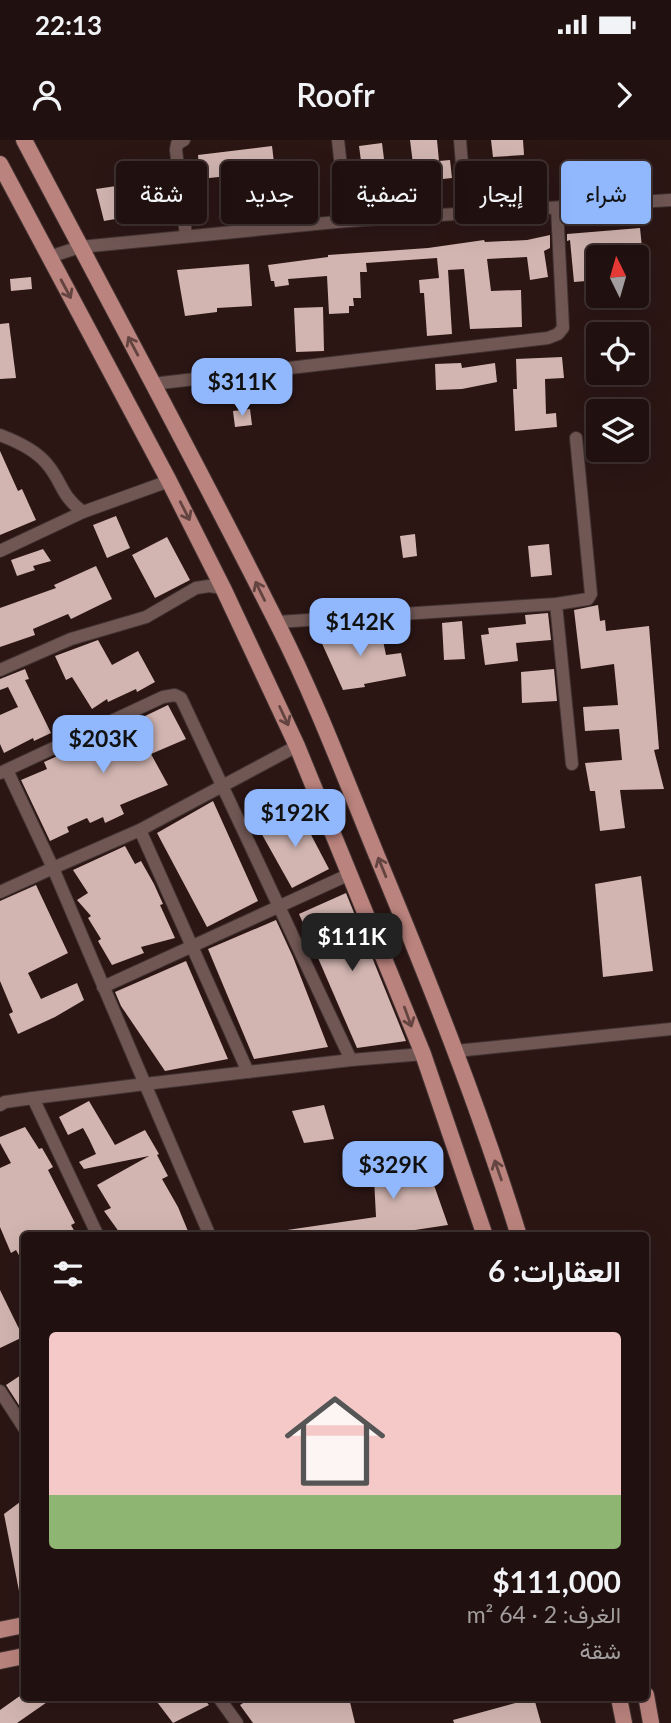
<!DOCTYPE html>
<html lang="ar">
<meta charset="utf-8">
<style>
body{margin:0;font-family:Lato,Vazirmatn,sans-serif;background:#281918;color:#f1f3f6;direction:rtl;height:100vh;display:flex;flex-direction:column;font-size:26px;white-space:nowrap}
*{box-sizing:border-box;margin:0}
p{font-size:23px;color:#a29d9e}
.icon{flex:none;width:38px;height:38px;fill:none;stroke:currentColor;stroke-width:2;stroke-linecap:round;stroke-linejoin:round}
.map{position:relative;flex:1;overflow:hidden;direction:ltr}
.drawer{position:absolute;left:21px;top:1092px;width:628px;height:469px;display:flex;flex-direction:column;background:#20100f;border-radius:7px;box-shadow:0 7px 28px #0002,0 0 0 2px #3d302f;direction:rtl}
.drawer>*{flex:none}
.hud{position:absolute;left:21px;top:21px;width:630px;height:63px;direction:rtl;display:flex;gap:14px}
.needle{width:46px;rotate:355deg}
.fabs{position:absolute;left:586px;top:105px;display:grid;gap:14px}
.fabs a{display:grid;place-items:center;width:63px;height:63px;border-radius:7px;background:#20100f;box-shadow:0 7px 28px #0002,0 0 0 2px #3d302f;font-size:35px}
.price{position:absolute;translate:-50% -60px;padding:0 16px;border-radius:14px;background:#91b8fd;color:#111;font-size:23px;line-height:46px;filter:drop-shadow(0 2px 4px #0008)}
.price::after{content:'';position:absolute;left:50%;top:42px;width:21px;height:16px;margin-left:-10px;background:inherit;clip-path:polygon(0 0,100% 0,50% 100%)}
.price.current{background:#222;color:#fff}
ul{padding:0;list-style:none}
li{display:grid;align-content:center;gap:14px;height:371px;padding:0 28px}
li+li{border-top:2px solid #3d302f}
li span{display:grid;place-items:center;height:217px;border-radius:7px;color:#555}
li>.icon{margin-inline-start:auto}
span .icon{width:126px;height:126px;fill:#fffc;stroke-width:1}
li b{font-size:30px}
h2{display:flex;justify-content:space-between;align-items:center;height:84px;padding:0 28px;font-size:30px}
.chip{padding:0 24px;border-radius:7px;background:#20100f;box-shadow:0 7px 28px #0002,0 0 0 2px #3d302f;font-size:24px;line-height:63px}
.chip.current{background:#91b8fd;color:#111}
.status{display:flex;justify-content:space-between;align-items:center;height:49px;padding:0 35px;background:#20100f;direction:ltr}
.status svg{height:19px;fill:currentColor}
header{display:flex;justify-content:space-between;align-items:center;height:91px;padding:0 28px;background:#20100f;font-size:32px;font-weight:600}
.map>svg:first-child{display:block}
</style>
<div class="status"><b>22:13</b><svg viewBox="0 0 49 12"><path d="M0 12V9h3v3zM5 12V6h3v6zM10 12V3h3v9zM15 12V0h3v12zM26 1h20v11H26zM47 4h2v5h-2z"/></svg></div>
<header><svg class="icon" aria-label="forward" viewBox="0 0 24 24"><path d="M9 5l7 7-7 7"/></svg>Roofr<svg class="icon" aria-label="person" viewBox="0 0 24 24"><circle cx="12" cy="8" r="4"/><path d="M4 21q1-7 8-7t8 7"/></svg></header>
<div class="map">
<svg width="671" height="1583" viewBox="0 0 671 1583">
<rect width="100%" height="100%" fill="#2b1614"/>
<g fill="#d2b5b1">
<polygon points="410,0 437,0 439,21 450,20 452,38 378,46 376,28 413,24"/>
<polygon points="491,0 523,0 524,15 493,17"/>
<polygon points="382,3 384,19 361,21 359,6"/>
<polygon points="272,6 275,31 200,39 198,15"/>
<polygon points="157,40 172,69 104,81 96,49"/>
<polygon points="640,88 643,117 598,117 598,140 574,142 570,100 567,101 567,94"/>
<polygon points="550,95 550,108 544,111 548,137 530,140 527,117 487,119 491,151 521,150 522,187 470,189 464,129 448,130 452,194 427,196 424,153 420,153 419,140 439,138 437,118 366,123 367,132 360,132 361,158 353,158 354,166 349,166 349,173 329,174 327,136 288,139 289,145 275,147 274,141 271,141 268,125 328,117 328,115 428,108 484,100 485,102 527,100"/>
<polygon points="249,124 252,166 217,168 217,172 185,176 177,130"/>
<polygon points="31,137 32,149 11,151 10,139"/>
<polygon points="323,167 324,211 296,212 294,168"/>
<polygon points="9,183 16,238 0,239 0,184"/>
<polygon points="562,217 564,238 545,239 546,274 556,273 557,287 515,291 513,249 517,249 516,219"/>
<polygon points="461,223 462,228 495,223 497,242 462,249 436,250 435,224"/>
<polygon points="250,269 252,285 235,287 233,271"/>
<polygon points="0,311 18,351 22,349 36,380 0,395"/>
<polygon points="116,376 130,408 107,418 93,385"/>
<polygon points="415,394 417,416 403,418 400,396"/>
<polygon points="167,397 190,440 155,458 132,415"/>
<polygon points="549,404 552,435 531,437 528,406"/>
<polygon points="43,409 51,421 33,426 35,430 17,436 11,420"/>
<polygon points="96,426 112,459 71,479 68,474 33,489 35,495 0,507 0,468 56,448 54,445"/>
<polygon points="598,465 600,481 605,480 606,491 649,486 659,609 654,610 664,649 620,650 625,688 600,691 595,651 590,651 585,623 622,620 619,589 585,591 583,567 618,565 614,524 581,529 574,470"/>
<polygon points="548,473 551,500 516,503 518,521 485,525 481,495 489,494 488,488 526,484 525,475"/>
<polygon points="462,481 465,519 444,520 442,483"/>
<polygon points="340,487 345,498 381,491 386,515 401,513 406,536 364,544 365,547 343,550 315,488"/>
<polygon points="98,500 112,525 138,511 155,542 137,552 136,549 108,562 107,559 92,569 72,537 66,540 55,516"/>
<polygon points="25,529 29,539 25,540 51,593 34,601 33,598 4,613 0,604 0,575 18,567 8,547 0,550 0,539"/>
<polygon points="554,529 557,561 522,563 521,532"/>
<polygon points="168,565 186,599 151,614 168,645 120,665 124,674 105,683 103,677 90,683 87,678 67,687 69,692 50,701 21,640 47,629 44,622 85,604 87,609 125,594 122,587"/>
<polygon points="213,661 258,761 207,787 157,693"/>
<polygon points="298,670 329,729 292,748 260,691"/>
<polygon points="125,706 135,724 141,721 154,744 163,764 160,765 175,798 141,807 144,813 112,825 98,801 101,799 88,778 91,776 77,760 88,753 73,730"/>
<polygon points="641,736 653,831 603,837 595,744"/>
<polygon points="36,745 68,813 28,833 41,859 77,843 84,860 55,877 18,894 9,874 13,872 0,841 0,761"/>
<polygon points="346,753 406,901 357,908 299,774"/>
<polygon points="276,780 293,817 328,907 254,919 208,809"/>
<polygon points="186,821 228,919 165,931 121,866 115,852"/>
<polygon points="89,961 115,1005 145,990 159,1014 157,1015 168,1036 162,1039 178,1067 190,1096 122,1096 104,1071 111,1068 97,1045 149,1016 84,1029 79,1022 96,1014 89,999 83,988 68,995 59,977"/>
<polygon points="324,965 334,999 304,1003 292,971"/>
<polygon points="25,987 39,1009 42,1008 53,1027 48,1030 75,1083 71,1085 77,1096 24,1096 24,1124 16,1110 11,1113 0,1087 0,1028 11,1023 0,1003 0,997"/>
<polygon points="421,1008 448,1085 375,1096 287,1096 287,1090 376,1077 373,1019"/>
<polygon points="0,1150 23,1197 0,1208"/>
<polygon points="24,1233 24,1273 6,1245"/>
<polygon points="24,1359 24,1456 20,1456 4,1374"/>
<polygon points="24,1553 24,1558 53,1558 17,1583 0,1583 0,1570"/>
<polygon points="154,1558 203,1558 209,1565 173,1583"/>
<polygon points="251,1558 349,1558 355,1583 253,1583 240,1565"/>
<polygon points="534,1558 541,1583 454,1583 453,1580"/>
</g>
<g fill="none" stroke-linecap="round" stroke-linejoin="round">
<defs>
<g id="minor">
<polyline points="184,0 177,4 176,10 186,96"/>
<polyline points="338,0 347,81"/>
<polyline points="460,0 466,74"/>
<polyline points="49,117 80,107 347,81 671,60"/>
<polyline points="152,244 548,198 558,194 563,188 557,68"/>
<path d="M0 295C16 301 36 310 47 324 63 343 60 355 83 372"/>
<polyline points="0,411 83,372 169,341"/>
<polyline points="556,464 572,624"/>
<polyline points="277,482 556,464 588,459 591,454 576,298"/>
<polyline points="0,530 71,499 146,477 196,448 209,446 223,448"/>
<polyline points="297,606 140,690 53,728 145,944 351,920 423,914"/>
<polyline points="0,633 163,557 175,555 181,558 351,920"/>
<polyline points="140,690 248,932"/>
<polyline points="0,752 53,728 7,630"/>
<polyline points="103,847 350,734"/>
<polyline points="456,911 671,889"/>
<polyline points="33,958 98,1096"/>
<polyline points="0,965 5,962 33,958 145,944 210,1096"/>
<polyline points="0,1251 24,1288"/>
<polyline points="219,1558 237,1583"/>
</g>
<g id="major">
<path d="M24 0C109 161 195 320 277 483 315 558 345 638 377 716 429 841 479 966 519 1096"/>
<polyline points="0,24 169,341 223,448 297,606 423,914 485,1096"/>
<polyline points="0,1490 24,1485"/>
<polyline points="0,1521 24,1516"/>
<polyline points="646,1555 651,1583"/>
<polyline points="619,1558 624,1583"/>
</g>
</defs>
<use href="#minor" stroke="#423332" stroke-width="14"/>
<use href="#major" stroke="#423332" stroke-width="18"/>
<use href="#minor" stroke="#705754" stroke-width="12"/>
<use href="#major" stroke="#ba837d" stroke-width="16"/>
</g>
<defs><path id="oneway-shaft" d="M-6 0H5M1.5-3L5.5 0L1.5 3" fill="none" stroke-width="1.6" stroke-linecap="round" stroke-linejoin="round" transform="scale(1.75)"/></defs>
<g stroke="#644440">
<use href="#oneway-shaft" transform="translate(66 149) rotate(62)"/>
<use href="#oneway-shaft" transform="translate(133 206) rotate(-118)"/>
<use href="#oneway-shaft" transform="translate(185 371) rotate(63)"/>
<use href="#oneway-shaft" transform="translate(260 451) rotate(-116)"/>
<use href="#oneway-shaft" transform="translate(284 576) rotate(65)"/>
<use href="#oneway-shaft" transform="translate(382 727) rotate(-112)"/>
<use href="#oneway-shaft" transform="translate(408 877) rotate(70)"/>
<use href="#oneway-shaft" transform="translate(498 1030) rotate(-109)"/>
</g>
</svg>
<div class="fabs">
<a><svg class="needle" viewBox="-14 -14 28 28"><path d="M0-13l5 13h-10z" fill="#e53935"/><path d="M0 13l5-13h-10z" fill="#a29d9e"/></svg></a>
<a><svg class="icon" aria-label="locate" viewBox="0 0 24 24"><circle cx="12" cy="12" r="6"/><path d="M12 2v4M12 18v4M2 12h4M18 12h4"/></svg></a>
<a><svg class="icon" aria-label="layers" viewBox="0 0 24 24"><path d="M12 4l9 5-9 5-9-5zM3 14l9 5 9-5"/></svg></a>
</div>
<b class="price" style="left:242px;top:278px">$311K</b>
<b class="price" style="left:360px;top:518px">$142K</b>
<b class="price" style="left:103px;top:635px">$203K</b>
<b class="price" style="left:295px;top:709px">$192K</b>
<b class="price current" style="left:352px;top:833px">$111K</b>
<b class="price" style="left:393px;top:1061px">$329K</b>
<div class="hud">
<a class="chip current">شراء</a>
<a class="chip">إيجار</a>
<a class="chip">تصفية</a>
<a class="chip">جديد</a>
<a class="chip">شقة</a>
</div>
<section class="drawer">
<h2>العقارات: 6<svg class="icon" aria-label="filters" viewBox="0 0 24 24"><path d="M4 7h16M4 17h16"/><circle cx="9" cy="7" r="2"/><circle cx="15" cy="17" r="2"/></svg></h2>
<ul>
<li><span style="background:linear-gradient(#f6c9c9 75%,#8fb573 0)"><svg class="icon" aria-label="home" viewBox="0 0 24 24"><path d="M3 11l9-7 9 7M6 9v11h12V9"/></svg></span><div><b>$111,000</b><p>الغرف: 2 · 64 m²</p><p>شقة</p></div></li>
</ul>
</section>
</div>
